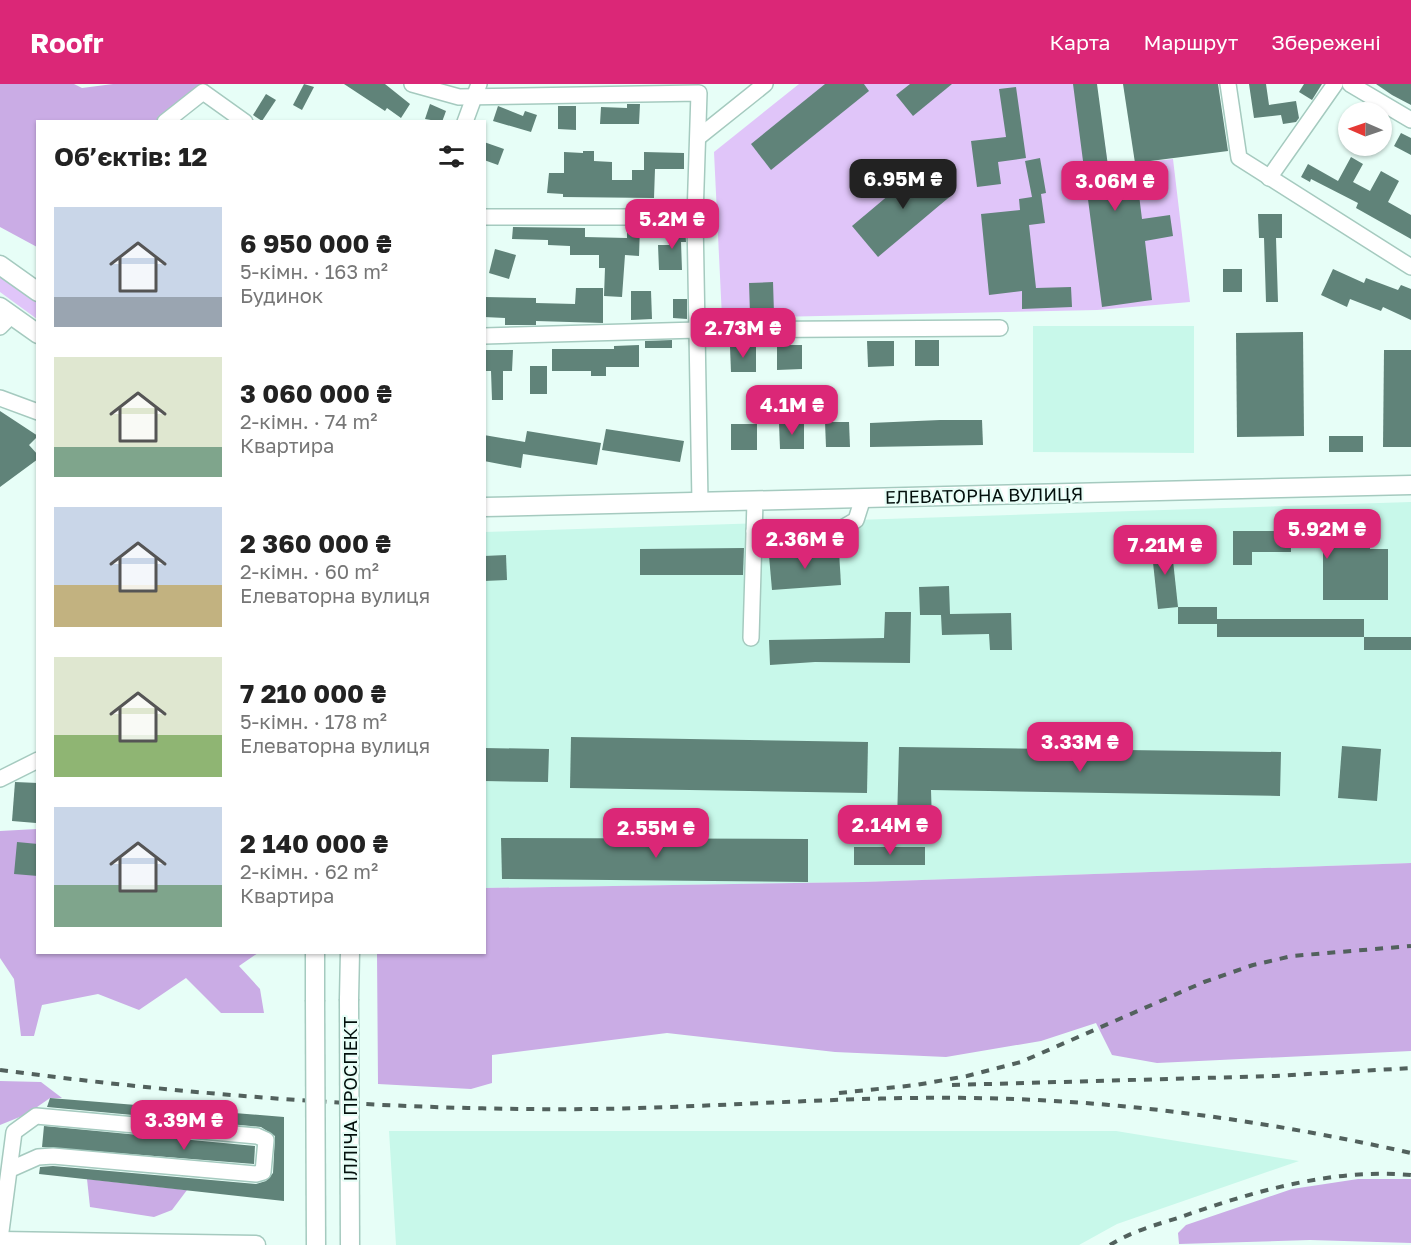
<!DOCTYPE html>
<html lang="uk">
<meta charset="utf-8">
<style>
body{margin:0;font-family:"Golos Text",sans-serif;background:#f2f2f2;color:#222;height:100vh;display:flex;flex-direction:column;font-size:22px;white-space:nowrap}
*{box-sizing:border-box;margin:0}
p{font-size:20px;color:#767676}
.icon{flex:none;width:33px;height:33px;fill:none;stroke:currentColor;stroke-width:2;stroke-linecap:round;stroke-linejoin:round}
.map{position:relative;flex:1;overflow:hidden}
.sheet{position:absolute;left:36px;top:36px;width:450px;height:834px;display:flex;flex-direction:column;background:#fff;border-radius:0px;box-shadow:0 2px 4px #0004}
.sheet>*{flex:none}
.needle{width:39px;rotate:272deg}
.controls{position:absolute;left:1338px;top:18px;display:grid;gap:12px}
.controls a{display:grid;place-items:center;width:54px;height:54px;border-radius:50%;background:#fff;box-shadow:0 2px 4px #0004;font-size:30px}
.price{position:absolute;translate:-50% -51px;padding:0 14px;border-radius:12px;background:#db2777;color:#fff;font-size:20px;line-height:39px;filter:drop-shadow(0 2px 3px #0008)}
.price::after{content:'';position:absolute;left:50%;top:36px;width:18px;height:14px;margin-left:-9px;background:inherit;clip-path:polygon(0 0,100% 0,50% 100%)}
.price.active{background:#222;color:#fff}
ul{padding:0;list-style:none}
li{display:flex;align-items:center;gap:18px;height:150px;padding:0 18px}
li span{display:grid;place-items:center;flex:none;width:168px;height:120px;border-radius:0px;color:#555}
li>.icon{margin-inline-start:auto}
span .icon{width:72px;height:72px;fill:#fffc;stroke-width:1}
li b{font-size:26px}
h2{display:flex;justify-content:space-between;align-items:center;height:72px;padding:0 18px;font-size:26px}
header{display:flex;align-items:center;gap:36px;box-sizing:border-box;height:84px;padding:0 30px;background:#db2777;color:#fff}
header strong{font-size:28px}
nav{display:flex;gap:33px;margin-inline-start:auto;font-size:21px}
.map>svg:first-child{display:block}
</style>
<header>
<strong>Roofr</strong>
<nav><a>Карта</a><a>Маршрут</a><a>Збережені</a></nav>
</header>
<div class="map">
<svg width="1411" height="1161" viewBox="0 0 1411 1161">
<rect width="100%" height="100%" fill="#e7fef7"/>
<g fill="#c8f8ea">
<polygon points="1033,242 1194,242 1194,369 1033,368"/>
<polygon points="1411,418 1411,779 863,798 485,804 484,448"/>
<polygon points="389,1047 1116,1047 1299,1077 1117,1140 1079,1161 396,1161"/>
</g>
<g fill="#e0c5f9">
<polygon points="799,0 1096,0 1108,82 1173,75 1190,218 1097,226 722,234 714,68"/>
<polygon points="0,193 37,219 37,235 0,208"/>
</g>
<g fill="#caace5">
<polygon points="0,0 74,0 82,4 113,0 205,0 160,37 38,38 37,163 0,143"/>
<polygon points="37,745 38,868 258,869 239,882 260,905 264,929 221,929 186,894 139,926 98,910 42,921 34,952 21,952 14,895 0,874 0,747"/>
<polygon points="1411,779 1411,967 1157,979 1112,971 1096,939 1041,957 946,973 835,968 667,949 492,971 492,999 471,1005 378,1000 377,869 484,868 485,804 863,798"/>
<polygon points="0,997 41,998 62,1014 50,1014 27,1030 0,1041"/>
<polygon points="87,1095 187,1106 172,1126 154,1133 90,1123"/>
<polygon points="1358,1095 1411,1095 1411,1159 1310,1156 1179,1160 1178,1149 1186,1141 1292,1105"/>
</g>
<g fill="#608379">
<polygon points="304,0 314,3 302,26 293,21"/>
<polygon points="344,0 385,0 410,20 401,34 387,24 385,27"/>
<polygon points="825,0 864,0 869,7 771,86 751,60"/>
<polygon points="910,0 952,0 913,32 896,11"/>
<polygon points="1073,0 1097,0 1108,82 1135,79 1142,135 1170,131 1173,152 1145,157 1152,216 1102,223"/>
<polygon points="1123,0 1218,0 1228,67 1135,79"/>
<polygon points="1249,0 1266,0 1269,21 1296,17 1299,34 1296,38 1283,40 1281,31 1254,34"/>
<polygon points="1304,0 1322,0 1312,16 1299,8"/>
<polygon points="1376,0 1411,0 1411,21 1392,11"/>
<polygon points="1016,3 1026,74 998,78 1001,100 977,103 971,57 1006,53 999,5"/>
<polygon points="266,10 276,16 262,37 253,31"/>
<polygon points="430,20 446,27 442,38 425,35"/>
<polygon points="627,20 640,20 639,40 600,40 601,23 627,24"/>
<polygon points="498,22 523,32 525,27 537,31 531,48 493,37"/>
<polygon points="558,22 576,22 576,46 558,45"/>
<polygon points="1401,49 1411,54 1411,71 1394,62"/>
<polygon points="484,58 504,65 498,81 484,76"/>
<polygon points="583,67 594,67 594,77 612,78 612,96 632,96 632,86 644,86 644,68 684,69 684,85 655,85 654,114 563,113 563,110 547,109 549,89 564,89 564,68 583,69"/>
<polygon points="1351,73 1363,80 1353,98 1370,107 1381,87 1399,97 1388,118 1411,131 1411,155 1356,124 1358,119 1311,95 1310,98 1301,93 1308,80 1338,97"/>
<polygon points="1040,74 1046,109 1041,110 1045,139 1029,141 1036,204 1071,203 1072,223 1022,225 1022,207 989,211 981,130 1020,126 1019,115 1032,113 1025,77"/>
<polygon points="927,79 953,110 878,173 852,142"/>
<polygon points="1258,130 1282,130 1282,154 1276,154 1278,218 1266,218 1264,154 1259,154"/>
<polygon points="513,143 585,144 585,153 627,154 627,143 640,143 639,172 625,171 622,213 604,212 605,184 599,184 599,171 570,171 570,162 548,161 548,156 512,155"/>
<polygon points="670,143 685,143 686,158 681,158 682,186 659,186 658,161 669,161"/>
<polygon points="495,165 516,171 509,195 489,189"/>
<rect x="1223" y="185" width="19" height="23"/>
<polygon points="1333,185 1364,199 1366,194 1398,206 1401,201 1411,205 1411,236 1383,223 1381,227 1350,215 1347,223 1321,211"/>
<polygon points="773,198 774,229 750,230 749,199"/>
<polygon points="576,204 603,204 603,239 536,237 536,241 505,241 505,234 484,233 484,213 536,214 536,219 575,220"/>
<polygon points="631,207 651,207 652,235 631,236"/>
<polygon points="673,215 687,215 687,235 673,234"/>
<polygon points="1303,248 1304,352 1237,353 1236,249"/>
<polygon points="672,256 672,264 645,264 645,257"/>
<rect x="915" y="256" width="24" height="26"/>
<polygon points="867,257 894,257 894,282 868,283"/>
<polygon points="639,261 639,283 606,283 606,292 591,292 591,287 552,287 552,265 614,265 614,262"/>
<polygon points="777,261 802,261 802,285 777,286"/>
<polygon points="756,262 756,288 731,288 730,263"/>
<polygon points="484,266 513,266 512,287 503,287 503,316 492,316 491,287 484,287"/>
<polygon points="1384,266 1411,266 1411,363 1383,363"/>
<rect x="530" y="282" width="17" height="28"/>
<polygon points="0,327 38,352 29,361 38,371 38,375 0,403"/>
<polygon points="940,336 982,336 983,361 870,363 870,339"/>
<polygon points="825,338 849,338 850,363 826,363"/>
<polygon points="779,339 804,339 804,365 780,365"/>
<rect x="731" y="340" width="26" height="26"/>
<polygon points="606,345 684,357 680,378 602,366"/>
<polygon points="527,347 601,359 597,381 523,370 521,384 484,377 484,351 525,358"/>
<rect x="1329" y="352" width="34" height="16"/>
<polygon points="1233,447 1370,447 1370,465 1388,465 1388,516 1323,516 1323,460 1291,460 1291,468 1252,468 1252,481 1233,481"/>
<polygon points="1171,458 1178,523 1158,525 1151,460"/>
<polygon points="744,464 743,491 640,491 640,465"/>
<polygon points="839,467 841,501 772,506 769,472"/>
<polygon points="506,471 507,496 484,497 484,472"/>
<polygon points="949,502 950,530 1011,529 1012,566 990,566 989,550 942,551 941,531 920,531 919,503"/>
<rect x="1178" y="523" width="39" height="17"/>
<polygon points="885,528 911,528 910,579 815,578 770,581 769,556 884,554"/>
<rect x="1217" y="535" width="147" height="18"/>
<rect x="1364" y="553" width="47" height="13"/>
<polygon points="571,653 868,658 867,709 570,704"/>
<polygon points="1342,662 1381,665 1377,717 1338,714"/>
<polygon points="899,663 1281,668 1280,712 931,706 932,738 897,738"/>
<polygon points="484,664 549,665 548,698 484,697"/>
<polygon points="15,698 38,699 36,739 12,737"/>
<polygon points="501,754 808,755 808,798 502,795"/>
<polygon points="17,758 38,760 38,792 14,790"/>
<rect x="854" y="763" width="71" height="18"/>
<polygon points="50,1014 284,1033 284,1117 39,1090 40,1083 53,1082 256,1100 266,1097 273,1089 275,1052 261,1043 47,1023"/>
<polygon points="44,1042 255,1062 254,1080 42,1063"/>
</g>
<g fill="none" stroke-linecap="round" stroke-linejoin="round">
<defs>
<g id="minor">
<polyline points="412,0 459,13 699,9 695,133 700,418"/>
<polyline points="1228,0 1239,74 1411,183"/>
<polyline points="1350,0 1411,36"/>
<polyline points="165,38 203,8 245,38"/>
<polyline points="465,38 479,0"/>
<polyline points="700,52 765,0"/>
<polyline points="1269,94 1335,0"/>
<polyline points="484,133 695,133"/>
<polyline points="0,243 12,231"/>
<polyline points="484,252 698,246 1000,244"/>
<polyline points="0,314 38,328"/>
<polyline points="754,447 837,447 856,436 863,414"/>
<polyline points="751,554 755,417"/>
<polyline points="0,695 38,676"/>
<polyline points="0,1155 14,1048 36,1032 257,1052 266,1056 263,1088 256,1090 53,1072 38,1073 11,1085"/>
</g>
<g id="major">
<polyline points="0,181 38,208"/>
<polyline points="0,223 38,250"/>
<polyline points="484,423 1411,401"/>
<polyline points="315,868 315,916"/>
<polyline points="349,915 350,868"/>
<polyline points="0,1157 256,1161"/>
</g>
</defs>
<use href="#minor" stroke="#a5cabf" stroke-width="18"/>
<use href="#major" stroke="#a5cabf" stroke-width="21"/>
<use href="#minor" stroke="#fff" stroke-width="15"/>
<use href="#major" stroke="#fff" stroke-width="18"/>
<g stroke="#52615d" stroke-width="4" stroke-dasharray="8 8" stroke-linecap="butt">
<path d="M0 986C198 1012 397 1027 596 1025 722 1023 848 1012 974 1014 1121 1016 1268 1037 1411 1069"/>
<polyline points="952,1001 1275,992 1411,984"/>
<polyline points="839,1009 916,1001 967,992 1021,978 1204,898 1253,881 1292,872 1411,862"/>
<path d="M1110 1161C1130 1148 1155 1141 1178 1134 1251 1108 1332 1084 1411 1091"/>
</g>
<defs>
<g id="major-bridge">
<polyline points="349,915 350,1161"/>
<polyline points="315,916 316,1161"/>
</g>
</defs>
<use href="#major-bridge" stroke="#a5cabf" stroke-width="21" stroke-linecap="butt"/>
<use href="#major-bridge" stroke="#fff" stroke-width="18"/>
</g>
<g text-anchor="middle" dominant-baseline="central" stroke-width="4.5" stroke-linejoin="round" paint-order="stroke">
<g font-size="18" fill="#04100d" stroke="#e7fef7">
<text transform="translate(984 411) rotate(-1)">ЕЛЕВАТОРНА ВУЛИЦЯ</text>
<text transform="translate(350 1015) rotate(-90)">ІЛЛІЧА ПРОСПЕКТ</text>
</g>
</g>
</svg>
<div class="controls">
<a><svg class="needle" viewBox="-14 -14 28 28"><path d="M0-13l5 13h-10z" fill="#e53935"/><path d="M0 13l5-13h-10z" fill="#767676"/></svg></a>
</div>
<b class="price active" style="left:903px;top:126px">6.95M ₴</b>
<b class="price" style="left:1115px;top:128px">3.06M ₴</b>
<b class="price" style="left:672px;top:166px">5.2M ₴</b>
<b class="price" style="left:743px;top:275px">2.73M ₴</b>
<b class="price" style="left:792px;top:352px">4.1M ₴</b>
<b class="price" style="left:1327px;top:476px">5.92M ₴</b>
<b class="price" style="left:805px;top:486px">2.36M ₴</b>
<b class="price" style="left:1165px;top:492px">7.21M ₴</b>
<b class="price" style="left:1080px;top:689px">3.33M ₴</b>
<b class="price" style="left:890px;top:772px">2.14M ₴</b>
<b class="price" style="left:656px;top:775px">2.55M ₴</b>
<b class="price" style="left:184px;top:1067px">3.39M ₴</b>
<section class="sheet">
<h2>Об’єктів: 12<svg class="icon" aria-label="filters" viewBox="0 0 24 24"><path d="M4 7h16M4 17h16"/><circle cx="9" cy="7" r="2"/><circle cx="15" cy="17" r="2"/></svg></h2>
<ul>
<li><span style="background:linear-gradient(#c9d6e8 75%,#9aa5b1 0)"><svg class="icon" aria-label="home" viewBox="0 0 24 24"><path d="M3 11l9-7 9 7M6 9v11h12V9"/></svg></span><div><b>6 950 000 ₴</b><p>5-кімн. · 163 m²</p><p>Будинок</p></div></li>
<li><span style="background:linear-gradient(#dfe7d0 75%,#7fa58c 0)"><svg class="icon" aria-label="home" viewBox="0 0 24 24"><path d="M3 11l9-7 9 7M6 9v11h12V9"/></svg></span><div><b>3 060 000 ₴</b><p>2-кімн. · 74 m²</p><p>Квартира</p></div></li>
<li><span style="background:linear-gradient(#c9d6e8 65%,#c2b280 0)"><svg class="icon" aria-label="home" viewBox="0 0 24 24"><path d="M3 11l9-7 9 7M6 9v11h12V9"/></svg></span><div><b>2 360 000 ₴</b><p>2-кімн. · 60 m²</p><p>Елеваторна вулиця</p></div></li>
<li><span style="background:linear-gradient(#dfe7d0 65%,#8fb573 0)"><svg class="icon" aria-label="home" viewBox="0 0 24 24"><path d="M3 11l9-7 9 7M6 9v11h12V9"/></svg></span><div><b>7 210 000 ₴</b><p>5-кімн. · 178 m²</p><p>Елеваторна вулиця</p></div></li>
<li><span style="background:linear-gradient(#c9d6e8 65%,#7fa58c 0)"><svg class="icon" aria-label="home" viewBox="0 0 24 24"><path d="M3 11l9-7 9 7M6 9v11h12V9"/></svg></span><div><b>2 140 000 ₴</b><p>2-кімн. · 62 m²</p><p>Квартира</p></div></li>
</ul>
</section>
</div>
